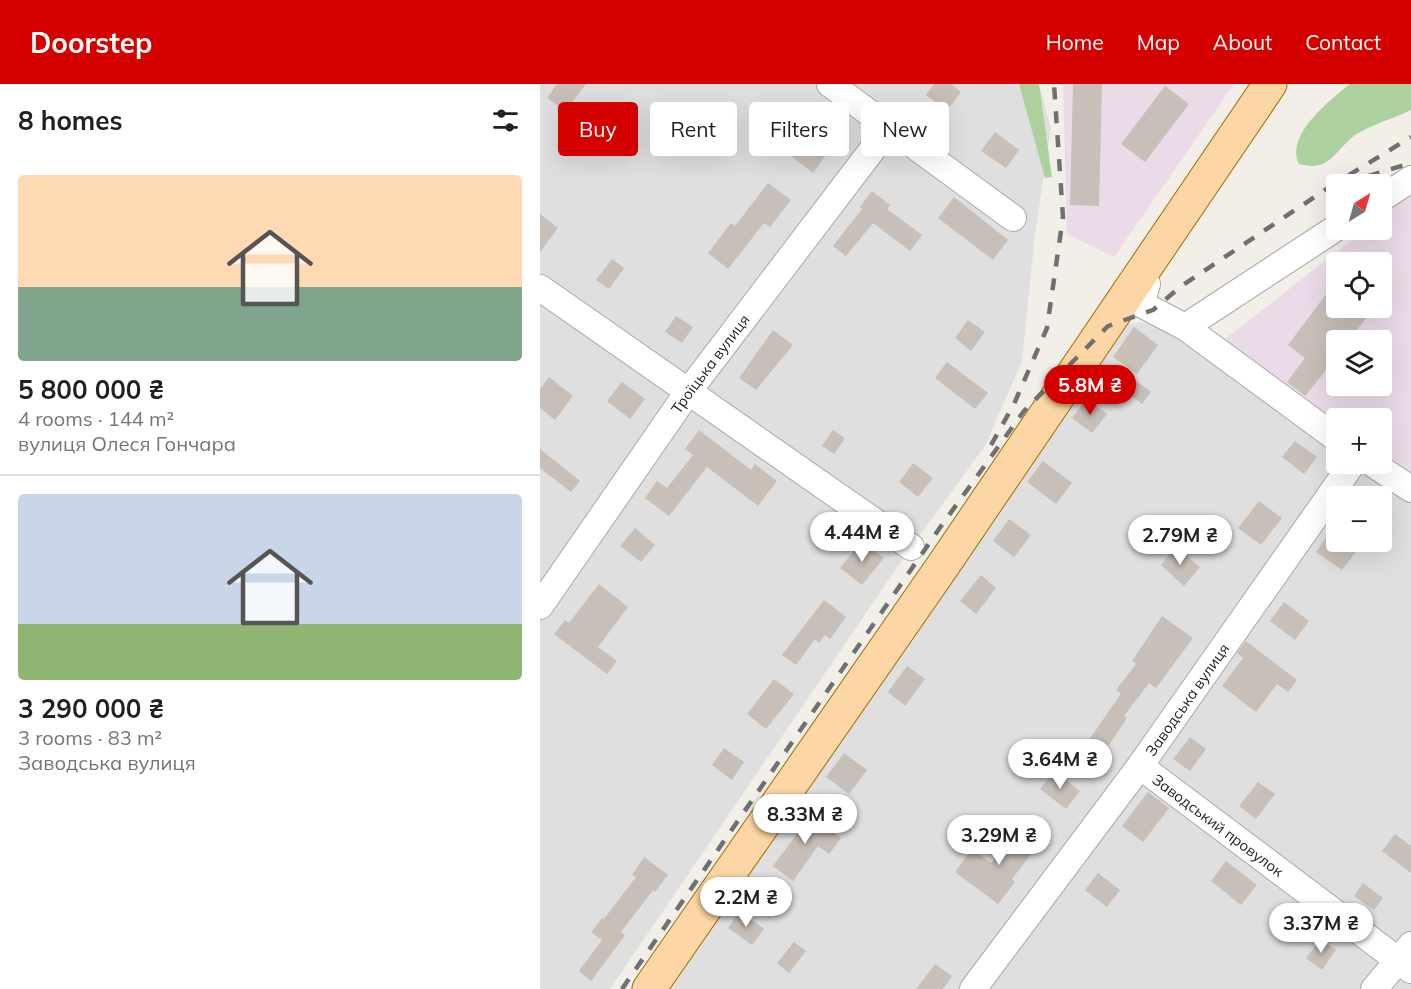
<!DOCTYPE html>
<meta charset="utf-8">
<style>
body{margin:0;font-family:Mulish,sans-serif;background:#f6f6f6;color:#202124;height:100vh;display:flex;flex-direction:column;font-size:22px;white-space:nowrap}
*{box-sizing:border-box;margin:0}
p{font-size:20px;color:#757577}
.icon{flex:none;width:33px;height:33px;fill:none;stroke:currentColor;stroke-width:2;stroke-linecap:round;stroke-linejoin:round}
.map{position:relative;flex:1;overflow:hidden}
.side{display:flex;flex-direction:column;background:#fff;width:540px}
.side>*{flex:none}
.top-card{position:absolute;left:18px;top:18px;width:570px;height:54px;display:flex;gap:12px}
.needle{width:39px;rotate:37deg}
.controls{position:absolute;left:786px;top:90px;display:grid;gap:12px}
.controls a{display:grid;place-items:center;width:66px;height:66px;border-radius:6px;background:#fff;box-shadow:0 6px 24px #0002;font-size:30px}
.price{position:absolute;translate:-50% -51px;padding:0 14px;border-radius:21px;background:#fff;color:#222;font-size:20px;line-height:39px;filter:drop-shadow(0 2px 3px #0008)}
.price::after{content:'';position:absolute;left:50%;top:36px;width:18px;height:14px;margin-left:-9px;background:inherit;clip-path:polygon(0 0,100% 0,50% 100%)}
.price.on{background:#d40000;color:#fff}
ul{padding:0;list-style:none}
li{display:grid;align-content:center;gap:12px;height:318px;padding:0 18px}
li+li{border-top:2px solid #e0e0e0}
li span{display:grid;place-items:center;height:186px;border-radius:6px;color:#555}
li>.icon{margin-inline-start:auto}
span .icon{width:108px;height:108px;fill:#fffc;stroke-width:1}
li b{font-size:26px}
h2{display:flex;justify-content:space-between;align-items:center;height:72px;padding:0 18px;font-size:26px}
.tag{padding:0 21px;border-radius:6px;background:#fff;box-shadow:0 6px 24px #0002;font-size:21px;line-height:54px}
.tag.on{background:#d40000;color:#fff}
header{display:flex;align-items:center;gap:36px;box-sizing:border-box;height:84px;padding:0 30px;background:#d40000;color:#fff}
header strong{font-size:28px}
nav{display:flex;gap:33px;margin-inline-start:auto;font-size:21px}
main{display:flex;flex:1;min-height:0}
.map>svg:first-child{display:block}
</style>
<header>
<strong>Doorstep</strong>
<nav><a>Home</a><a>Map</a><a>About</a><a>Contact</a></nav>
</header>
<main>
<section class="side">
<h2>8 homes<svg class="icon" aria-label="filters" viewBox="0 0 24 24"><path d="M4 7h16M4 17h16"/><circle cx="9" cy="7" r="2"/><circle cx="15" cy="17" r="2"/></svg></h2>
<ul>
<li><span style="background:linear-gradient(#ffd9b3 60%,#7fa58c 0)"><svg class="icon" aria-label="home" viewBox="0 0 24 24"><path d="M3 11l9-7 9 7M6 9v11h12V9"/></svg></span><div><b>5 800 000 ₴</b><p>4 rooms · 144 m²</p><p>вулиця Олеся Гончара</p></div></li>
<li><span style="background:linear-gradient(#c9d6e8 70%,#8fb573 0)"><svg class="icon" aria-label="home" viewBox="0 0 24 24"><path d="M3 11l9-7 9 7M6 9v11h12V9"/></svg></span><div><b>3 290 000 ₴</b><p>3 rooms · 83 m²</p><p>Заводська вулиця</p></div></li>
</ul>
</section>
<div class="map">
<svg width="871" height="905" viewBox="0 0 871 905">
<rect width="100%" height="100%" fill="#f2efe9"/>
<g fill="#e0dfdf" fill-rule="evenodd">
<polygon points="0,0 499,0 511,45 495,150 482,277 445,362 371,463 70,905 0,905"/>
<path d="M623 237 796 370V380H811L871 419V905H129L587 240ZM796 412H842V458H796Z"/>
</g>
<g fill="#ebdbe8" fill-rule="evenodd">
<polygon points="523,0 694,0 574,173 527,150"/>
<path d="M871 109V389L842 369V334H796V338L680 259 825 146H842V132ZM796 178H842V224H796ZM796 256H842V302H796Z"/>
</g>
<g fill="#add19e">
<polygon points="479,0 499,0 512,93 505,94"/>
<path d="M810 0H871V26C853 35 832 40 815 51 804 59 795 74 783 80 776 83 766 82 759 80 745 51 790 16 810 0Z"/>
</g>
<g fill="#c7bfb8">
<polygon points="17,0 46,0 25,27 7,14"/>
<polygon points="394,0 411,0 421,8 407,27 386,11"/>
<polygon points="533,0 562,0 559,122 530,121"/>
<polygon points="625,2 649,20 605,78 581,60"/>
<polygon points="455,48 479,66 466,84 441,67"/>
<polygon points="259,51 286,71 273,89 246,68"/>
<polygon points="228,99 251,116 230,143 224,139 188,185 168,169 191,139 195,142"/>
<polygon points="332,107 350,121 347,125 382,151 370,167 333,139 306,172 293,162 322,125 320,123"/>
<polygon points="414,113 468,156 453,176 398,134"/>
<polygon points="0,130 18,144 0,168"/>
<polygon points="72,175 84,184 69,205 56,196"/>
<polygon points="796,197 796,224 834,224 809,256 796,256 796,274 765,312 747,298 765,274 748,261"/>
<polygon points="136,232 153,243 142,259 125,248"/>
<polygon points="428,236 445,248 431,267 415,254"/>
<polygon points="594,243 618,261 597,290 573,273"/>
<polygon points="233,246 253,261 216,306 199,294"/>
<polygon points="407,278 448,309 435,325 395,294"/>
<polygon points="9,293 33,312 15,336 0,324 0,305"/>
<polygon points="595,296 611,308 602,320 586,308"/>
<polygon points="82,298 105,315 90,335 67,317"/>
<polygon points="547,315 567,330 552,349 532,334"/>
<polygon points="159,346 211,386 215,380 237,397 218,422 167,383 129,432 105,414 117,397 127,404 153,371 145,365"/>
<polygon points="293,346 305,354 294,370 282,362"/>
<polygon points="755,357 777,373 764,390 742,373"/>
<polygon points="0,365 40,397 31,408 0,384"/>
<polygon points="503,377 532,399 516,420 487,398"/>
<polygon points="373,379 393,394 378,413 359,398"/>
<polygon points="719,417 742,434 721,461 698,444"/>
<polygon points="469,435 491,451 474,473 453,457"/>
<polygon points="796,439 796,458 808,458 818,465 802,486 776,468"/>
<polygon points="95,444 115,461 101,478 80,462"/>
<polygon points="322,457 344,474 322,501 300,484"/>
<polygon points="636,463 660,483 644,502 621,481"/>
<polygon points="441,491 456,504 436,530 420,517"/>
<polygon points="59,500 88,523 58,563 77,577 67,590 14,550 25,536 29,539"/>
<polygon points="284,516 306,533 290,555 285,551 279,559 275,555 256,581 242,571"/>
<polygon points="744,518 769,537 755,556 730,537"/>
<polygon points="622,532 653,554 616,604 609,599 584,632 587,634 559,676 543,664 581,610 576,606 596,580 592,577"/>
<polygon points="706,557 757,596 748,608 737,600 716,628 682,602 703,574 697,569"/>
<polygon points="367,582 385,595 365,622 348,608"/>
<polygon points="234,595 254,610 226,645 207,630"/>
<polygon points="650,653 666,665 650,687 633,675"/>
<polygon points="184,664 204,678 192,696 172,681"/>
<polygon points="304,669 327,686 309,710 286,693"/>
<polygon points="514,687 540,707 526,725 500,705"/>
<polygon points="718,698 735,710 716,735 699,722"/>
<polygon points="608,708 629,724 603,758 582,742"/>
<polygon points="264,726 301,754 289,770 278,762 253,797 233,782 259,747 252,742"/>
<polygon points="478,742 500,759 472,795 475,798 458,820 415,788 432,765 451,779"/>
<polygon points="855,750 871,762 871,789 842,767"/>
<polygon points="104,773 128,791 115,808 113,806 81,848 85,851 51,897 39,887 62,856 51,848 62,834 64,835 96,793 92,791"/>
<polygon points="686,777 717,801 701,821 671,797"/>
<polygon points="558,789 580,806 567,823 545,806"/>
<polygon points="823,799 843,814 834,826 814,812"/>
<polygon points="200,827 224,845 212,861 188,844"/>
<polygon points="781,855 796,866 782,886 766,874"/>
<polygon points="254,858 266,867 249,889 237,879"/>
<polygon points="395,880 412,892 403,905 376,905"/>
</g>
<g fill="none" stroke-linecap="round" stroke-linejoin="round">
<defs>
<g id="minor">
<polyline points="290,0 473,134"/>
<polyline points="842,114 871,95"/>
<polyline points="607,200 601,220 645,243 796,144"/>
<polyline points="0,204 371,463"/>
<polyline points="645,243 796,354"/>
<polyline points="833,380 871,405"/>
<path id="s1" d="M0 522 148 308 348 45"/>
<path id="s2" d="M600 682 871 886"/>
<path id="s3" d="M433 905 600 682 812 380"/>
<polyline points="834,905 871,861"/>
</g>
<polyline id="major" points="109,905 402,483 730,0"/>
</defs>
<use href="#minor" stroke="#a9a9a9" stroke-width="28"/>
<use href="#major" stroke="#a06b00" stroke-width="35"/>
<use href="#minor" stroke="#fff" stroke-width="26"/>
<use href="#major" stroke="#fcd6a4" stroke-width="33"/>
<g stroke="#707070" stroke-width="4.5" stroke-dasharray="12 12" stroke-linecap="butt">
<polyline points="805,99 871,79"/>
<polyline points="788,104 871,53"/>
<polyline points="451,361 474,320 507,244 523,133 514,0"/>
<polyline points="82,905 399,445 484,327 568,242 613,226 640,203 788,104 796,101"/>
</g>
</g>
<g text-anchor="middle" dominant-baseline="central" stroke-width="6" stroke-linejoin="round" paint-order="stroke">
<g font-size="15" fill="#222" stroke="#fff">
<text stroke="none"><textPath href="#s1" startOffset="296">Троїцька вулиця</textPath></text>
<text stroke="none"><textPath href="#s3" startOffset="360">Заводська вулиця</textPath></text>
<text stroke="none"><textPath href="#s2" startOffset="98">Заводський провулок</textPath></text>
</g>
</g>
</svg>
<div class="controls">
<a><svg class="needle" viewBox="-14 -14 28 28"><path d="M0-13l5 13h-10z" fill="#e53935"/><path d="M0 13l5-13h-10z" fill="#757577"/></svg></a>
<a><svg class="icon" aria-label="locate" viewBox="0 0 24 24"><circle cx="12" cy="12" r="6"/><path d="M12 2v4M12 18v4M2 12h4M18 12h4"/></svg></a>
<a><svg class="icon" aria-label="layers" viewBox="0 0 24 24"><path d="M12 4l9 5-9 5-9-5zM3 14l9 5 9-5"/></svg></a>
<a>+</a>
<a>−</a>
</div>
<b class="price on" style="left:550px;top:332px">5.8M ₴</b>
<b class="price" style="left:322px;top:479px">4.44M ₴</b>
<b class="price" style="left:640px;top:482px">2.79M ₴</b>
<b class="price" style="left:520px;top:706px">3.64M ₴</b>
<b class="price" style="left:265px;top:761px">8.33M ₴</b>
<b class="price" style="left:459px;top:782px">3.29M ₴</b>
<b class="price" style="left:206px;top:844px">2.2M ₴</b>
<b class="price" style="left:781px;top:870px">3.37M ₴</b>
<div class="top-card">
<a class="tag on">Buy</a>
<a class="tag">Rent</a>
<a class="tag">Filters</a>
<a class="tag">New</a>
</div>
</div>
</main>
